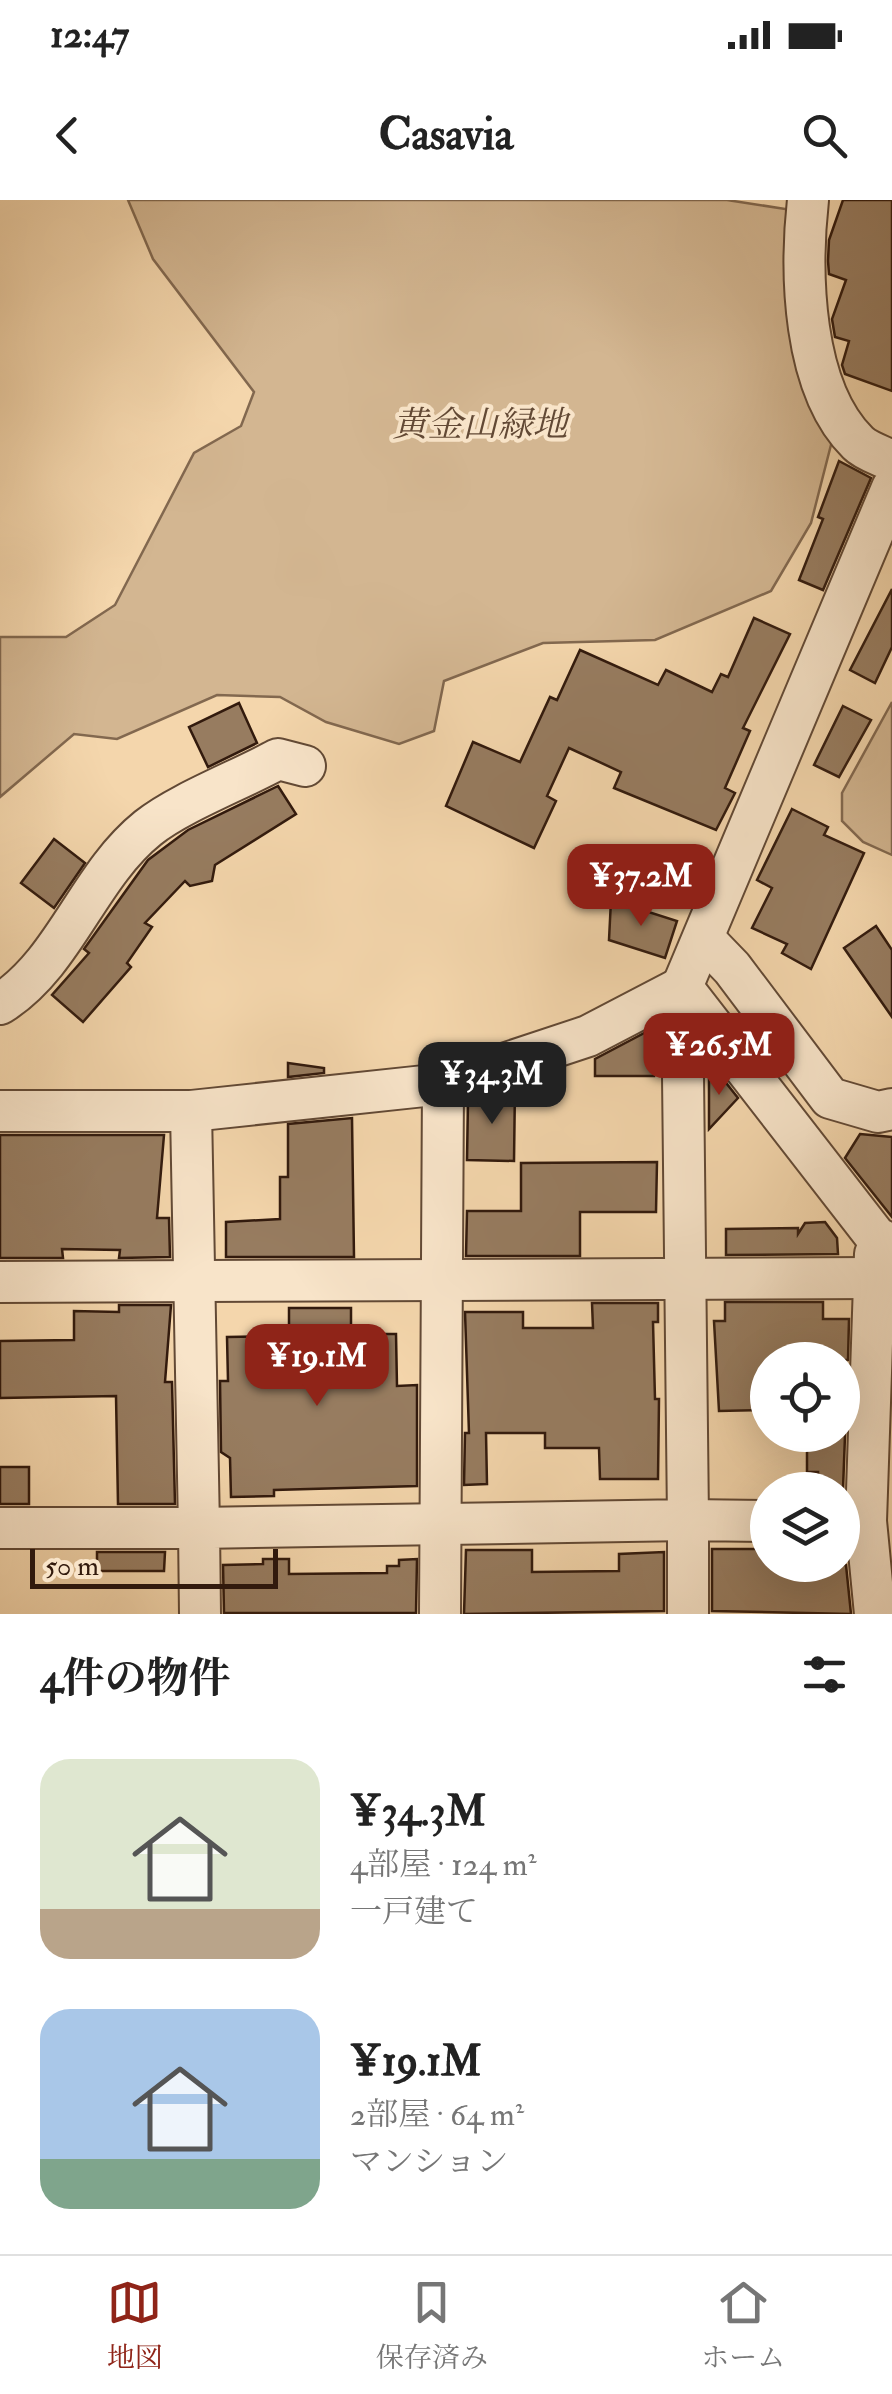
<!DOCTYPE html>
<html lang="ja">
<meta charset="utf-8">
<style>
body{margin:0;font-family:"IM FELL Double Pica","Noto Serif JP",serif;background:#f6f6f6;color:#222;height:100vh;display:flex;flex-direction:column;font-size:38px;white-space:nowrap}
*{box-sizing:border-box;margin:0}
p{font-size:32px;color:#767676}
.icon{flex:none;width:55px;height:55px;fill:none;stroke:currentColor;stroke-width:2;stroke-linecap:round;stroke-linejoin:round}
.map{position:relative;height:1414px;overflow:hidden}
.details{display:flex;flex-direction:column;background:#fff;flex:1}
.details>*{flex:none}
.buttons{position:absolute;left:750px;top:1142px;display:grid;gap:20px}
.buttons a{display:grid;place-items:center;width:110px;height:110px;border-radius:50%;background:#fff;box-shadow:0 10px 40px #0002;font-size:50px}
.scale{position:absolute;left:30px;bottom:25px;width:248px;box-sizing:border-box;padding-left:10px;border:5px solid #321a0d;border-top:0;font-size:28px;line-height:35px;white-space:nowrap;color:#321a0d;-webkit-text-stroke:8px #f8e4c9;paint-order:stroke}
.price{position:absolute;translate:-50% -85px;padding:0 22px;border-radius:20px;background:#8f2418;color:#fff;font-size:32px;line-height:65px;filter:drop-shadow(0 2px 5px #0008)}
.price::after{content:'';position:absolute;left:50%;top:60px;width:30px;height:22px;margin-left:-15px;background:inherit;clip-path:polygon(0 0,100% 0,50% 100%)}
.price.on{background:#222;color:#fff}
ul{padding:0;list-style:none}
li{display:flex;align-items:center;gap:30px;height:250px;padding:0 40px}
li span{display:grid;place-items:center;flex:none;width:280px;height:200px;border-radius:30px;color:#555}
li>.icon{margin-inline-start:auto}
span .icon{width:120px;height:120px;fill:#fffc;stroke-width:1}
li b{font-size:42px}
h2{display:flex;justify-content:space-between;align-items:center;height:120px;padding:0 40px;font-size:42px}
.status{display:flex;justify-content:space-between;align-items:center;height:70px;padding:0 50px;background:#fff;direction:ltr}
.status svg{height:28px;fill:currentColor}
header{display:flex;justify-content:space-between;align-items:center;height:130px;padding:0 40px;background:#fff;font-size:45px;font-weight:700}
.dock{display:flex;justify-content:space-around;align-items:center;height:140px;border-top:2px solid #e0e0e0;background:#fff;font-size:28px;color:#767676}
.dock a{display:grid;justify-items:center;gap:5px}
.dock .on{color:#8f2418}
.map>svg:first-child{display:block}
</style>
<div class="status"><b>12:47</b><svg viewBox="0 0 49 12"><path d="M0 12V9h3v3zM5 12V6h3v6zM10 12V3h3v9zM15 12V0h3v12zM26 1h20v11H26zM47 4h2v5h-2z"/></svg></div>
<header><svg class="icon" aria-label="back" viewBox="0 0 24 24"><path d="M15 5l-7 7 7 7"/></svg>Casavia<svg class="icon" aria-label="search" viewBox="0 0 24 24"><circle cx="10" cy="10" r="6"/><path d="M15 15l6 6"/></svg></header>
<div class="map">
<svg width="892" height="1414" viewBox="0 0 892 1414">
<rect width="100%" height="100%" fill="#f4d6ac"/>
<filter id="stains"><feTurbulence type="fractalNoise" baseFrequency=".002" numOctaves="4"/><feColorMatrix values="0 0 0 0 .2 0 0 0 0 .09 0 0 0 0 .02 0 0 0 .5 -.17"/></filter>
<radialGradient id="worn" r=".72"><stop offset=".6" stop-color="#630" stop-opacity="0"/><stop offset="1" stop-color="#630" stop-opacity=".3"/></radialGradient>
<g fill="#d3b691" stroke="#82684f" stroke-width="2.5">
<polygon points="128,0 727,0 792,10 833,237 811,323 771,391 655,440 543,443 444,481 434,531 399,544 326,522 280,497 217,495 117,539 74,534 0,597 0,437 66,437 115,405 194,253 241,226 254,192 153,59"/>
<polygon points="892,502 892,655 863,642 842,621 842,593"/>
</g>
<g fill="#977c60" stroke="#321a0d" stroke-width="2.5">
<polygon points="843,0 892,0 892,191 845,174 842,165 849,141 835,137 832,119 846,80 829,74 828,61 829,40"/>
<polygon points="839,261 871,278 823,390 799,380 823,319 818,317"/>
<polygon points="892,389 892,447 875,483 850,470"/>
<polygon points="754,418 790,434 743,528 750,531 725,588 735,593 716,630 614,588 621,572 569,548 547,596 556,601 534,648 446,606 473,542 520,562 550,497 557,500 580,450 658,485 666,470 712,492 721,474 728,477"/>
<polygon points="239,503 257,543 208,567 189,527"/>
<polygon points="843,506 871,520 839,577 814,565"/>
<polygon points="278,586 296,614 215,665 212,681 190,686 185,681 145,723 152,727 127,763 131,767 83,822 52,795 89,753 84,749 148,660 188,630"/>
<polygon points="792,609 828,627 824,635 864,653 811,769 782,753 787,744 752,728 772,688 757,680"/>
<polygon points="54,639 85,663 54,708 21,683"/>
<polygon points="611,700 677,721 665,758 609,740"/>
<polygon points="876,726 892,750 892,817 844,748"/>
<polygon points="650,830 654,830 654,876 595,876 595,859"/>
<polygon points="288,863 324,868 324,873 288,877"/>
<polygon points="709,874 719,874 738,898 709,929"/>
<polygon points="515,885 514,961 467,960 468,901"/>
<polygon points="352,918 354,1057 226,1057 226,1022 280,1019 280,977 288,977 288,924"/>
<polygon points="860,934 892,937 892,1017 845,958"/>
<polygon points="0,935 164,935 157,1018 169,1018 170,1057 119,1058 120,1050 62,1049 63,1058 0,1058"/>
<polygon points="657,962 656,1012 580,1012 580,1056 466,1056 467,1011 521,1011 521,963"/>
<polygon points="825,1022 837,1038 838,1054 726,1055 726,1029 798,1028 798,1034 805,1023"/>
<polygon points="725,1102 823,1102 823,1119 849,1119 848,1160 768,1160 768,1210 719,1211 714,1121 725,1121"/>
<polygon points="592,1103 658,1103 658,1122 653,1122 655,1199 659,1199 658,1279 600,1279 599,1248 545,1248 545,1233 486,1233 487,1284 464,1285 465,1233 469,1233 465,1112 523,1112 523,1128 593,1128"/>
<polygon points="119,1105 171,1105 165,1182 172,1182 175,1304 118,1304 116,1196 0,1198 0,1141 74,1140 74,1111 119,1112"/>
<polygon points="289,1108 351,1108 351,1134 396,1134 397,1186 417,1185 417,1286 274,1290 274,1296 231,1297 230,1258 221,1252 220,1181 228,1181 227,1137 289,1136"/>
<polygon points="842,1182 847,1182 843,1289 818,1289 818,1272 807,1272 807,1247 818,1247 818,1235 842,1235"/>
<rect x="0" y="1267" width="29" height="37"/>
<polygon points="712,1349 768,1349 768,1365 846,1365 851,1414 712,1411"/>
<polygon points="466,1350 532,1350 532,1372 619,1371 619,1354 664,1352 664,1411 464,1414"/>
<polygon points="97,1352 165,1352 164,1371 97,1371"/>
<polygon points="263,1359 289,1359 289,1374 387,1373 387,1366 399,1366 399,1360 417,1359 416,1413 224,1413 223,1365 263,1364"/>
</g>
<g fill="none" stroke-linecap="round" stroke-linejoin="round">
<defs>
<g id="minor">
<path d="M808 0C800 72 802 188 858 243 866 251 882 256 892 261"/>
<polyline points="704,739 732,768 830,898 878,912 892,909"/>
<path d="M0 804C66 762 87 677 148 628 179 603 242 579 278 559L305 566"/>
<polyline points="0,911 191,911 443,884 588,836 682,787 876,1037 892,1045"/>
<polyline points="875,1054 866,1321 875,1414"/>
<polyline points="0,1082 874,1078"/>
<polyline points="0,1328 199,1328 191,911"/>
<polyline points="200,1414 199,1328 688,1320 682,787 892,288"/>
<polyline points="440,1414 443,884"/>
<polyline points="688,1414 688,1320 768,1321"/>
</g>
</defs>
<use href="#minor" stroke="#624935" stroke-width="44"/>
<use href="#minor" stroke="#f8e4c9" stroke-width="40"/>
</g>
<g text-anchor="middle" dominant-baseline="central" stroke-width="8" stroke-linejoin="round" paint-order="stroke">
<g font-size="35" font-style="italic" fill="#624935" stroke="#f8e4c9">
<text x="480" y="225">黄金山緑地</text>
</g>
</g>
<rect width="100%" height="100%" filter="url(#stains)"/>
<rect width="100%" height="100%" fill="url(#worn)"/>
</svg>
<div class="buttons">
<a><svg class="icon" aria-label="locate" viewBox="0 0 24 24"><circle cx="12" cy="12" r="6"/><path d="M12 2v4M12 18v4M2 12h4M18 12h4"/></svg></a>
<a><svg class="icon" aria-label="layers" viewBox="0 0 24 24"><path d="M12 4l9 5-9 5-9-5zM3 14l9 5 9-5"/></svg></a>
</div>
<div class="scale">50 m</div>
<b class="price" style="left:641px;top:729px">¥37.2M</b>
<b class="price" style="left:719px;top:898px">¥26.5M</b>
<b class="price on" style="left:492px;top:927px">¥34.3M</b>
<b class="price" style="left:317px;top:1209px">¥19.1M</b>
</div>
<section class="details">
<h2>4件の物件<svg class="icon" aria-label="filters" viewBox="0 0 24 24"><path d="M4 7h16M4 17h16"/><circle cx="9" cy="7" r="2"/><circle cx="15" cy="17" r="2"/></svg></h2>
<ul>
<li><span style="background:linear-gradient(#dfe7d0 75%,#b9a48a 0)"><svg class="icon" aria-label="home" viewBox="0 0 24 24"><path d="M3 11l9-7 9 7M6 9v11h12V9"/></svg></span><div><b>¥34.3M</b><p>4部屋 · 124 m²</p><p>一戸建て</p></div></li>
<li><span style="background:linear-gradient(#a9c7e8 75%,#7fa58c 0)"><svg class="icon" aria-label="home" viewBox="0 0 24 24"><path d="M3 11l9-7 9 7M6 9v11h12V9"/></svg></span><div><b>¥19.1M</b><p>2部屋 · 64 m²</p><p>マンション</p></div></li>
</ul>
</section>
<nav class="dock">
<a class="on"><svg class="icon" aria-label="map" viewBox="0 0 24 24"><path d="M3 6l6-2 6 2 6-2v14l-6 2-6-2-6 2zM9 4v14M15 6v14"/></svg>地図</a>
<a><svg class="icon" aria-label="saved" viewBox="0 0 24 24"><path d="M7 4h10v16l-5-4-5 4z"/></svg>保存済み</a>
<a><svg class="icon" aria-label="home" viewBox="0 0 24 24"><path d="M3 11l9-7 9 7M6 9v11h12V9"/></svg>ホーム</a>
</nav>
